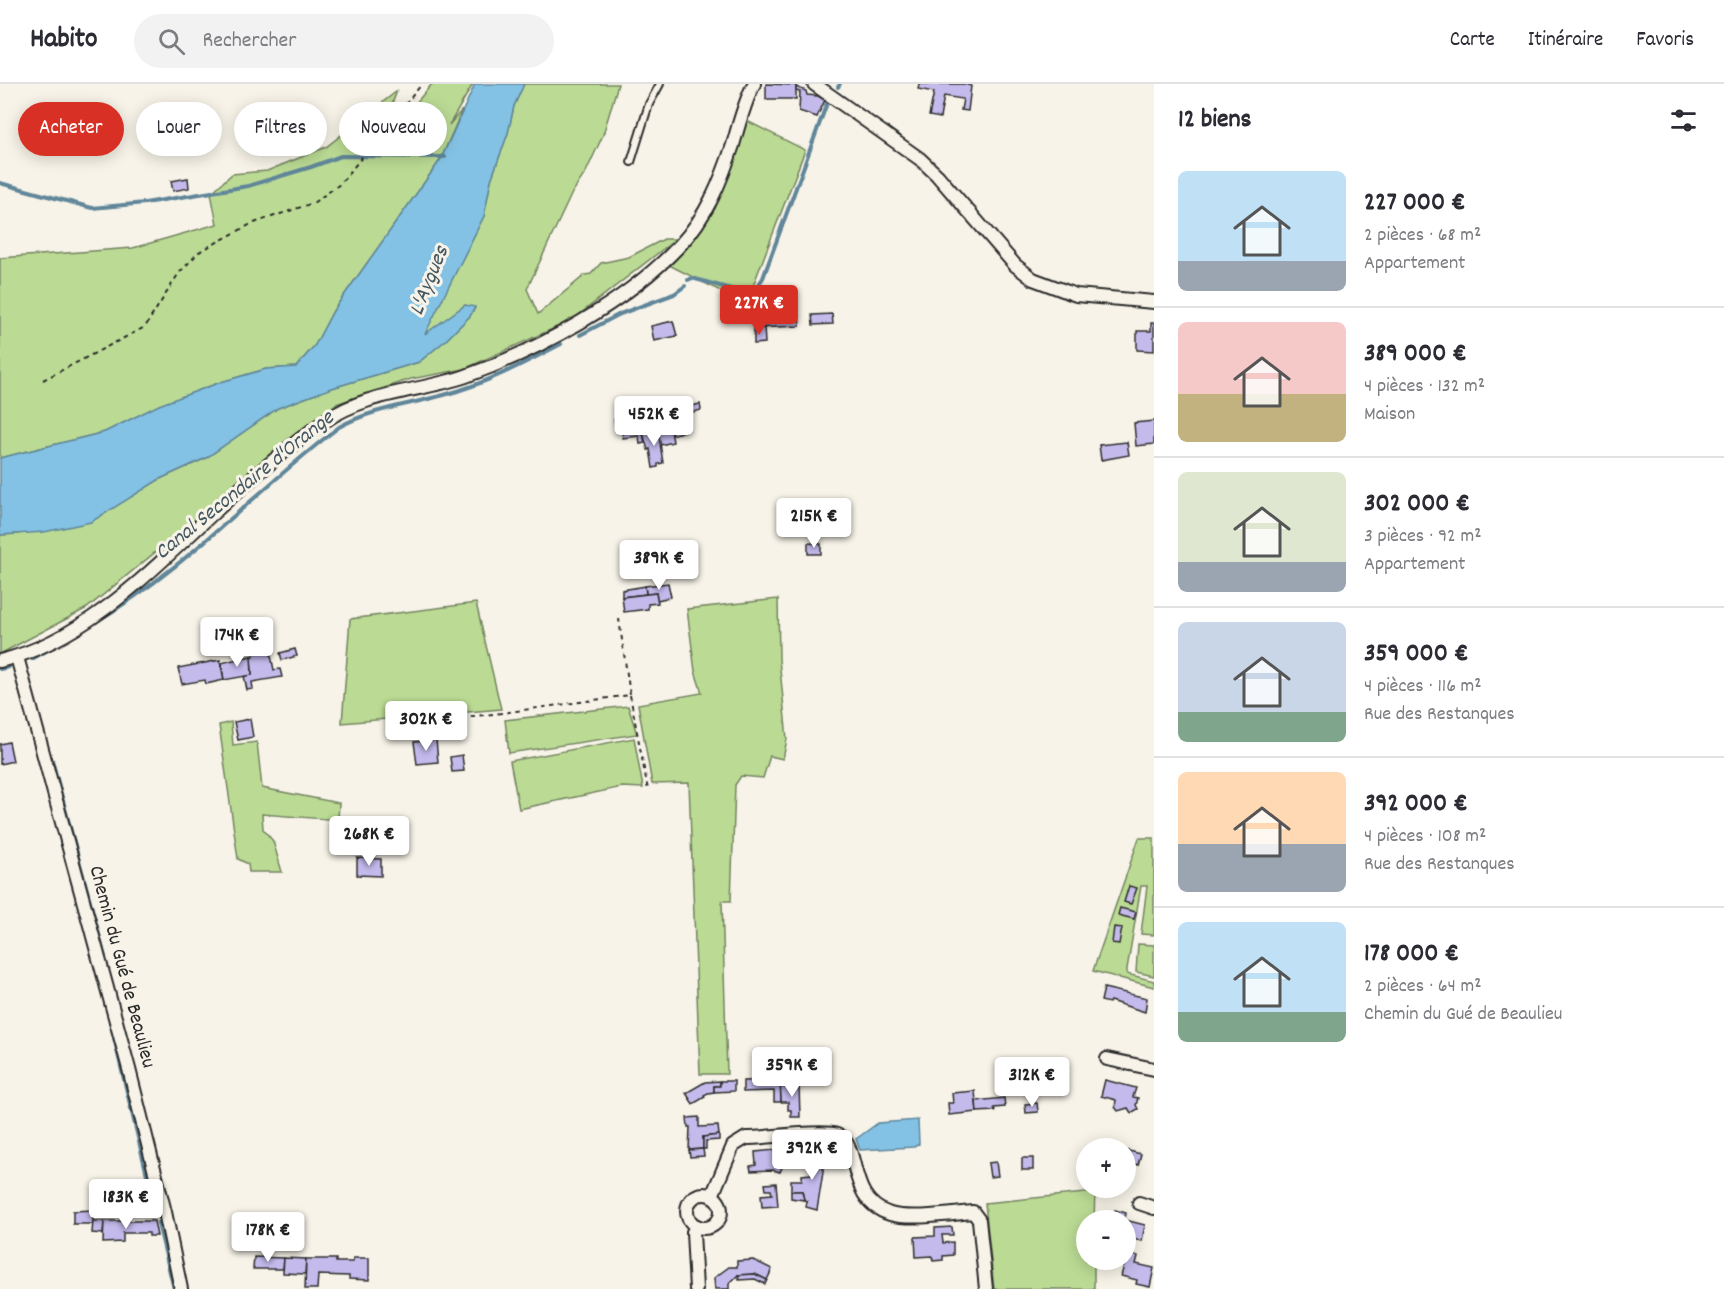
<!DOCTYPE html>
<html lang="fr">
<meta charset="utf-8">
<style>
body{margin:0;font-family:Dekko,sans-serif;background:#f2f2f3;color:#2b2b33;height:100vh;display:flex;flex-direction:column;font-size:22px;white-space:nowrap}
*{box-sizing:border-box;margin:0}
p{font-size:20px;color:#7c7c81}
.icon{flex:none;width:33px;height:33px;fill:none;stroke:currentColor;stroke-width:2;stroke-linecap:round;stroke-linejoin:round}
.map{position:relative;flex:1;overflow:hidden}
.side{display:flex;flex-direction:column;background:#fff;width:570px}
.side>*{flex:none}
.hud{position:absolute;left:18px;top:18px;width:570px;height:54px;display:flex;gap:12px}
.tools{position:absolute;left:1076px;top:1054px;display:grid;gap:12px}
.tools a{display:grid;place-items:center;width:60px;height:60px;border-radius:50%;background:#fff;box-shadow:0 3px 15px #0003;font-size:30px}
.price{position:absolute;translate:-50% -51px;padding:0 14px;border-radius:6px;background:#fff;color:#222;font-size:20px;line-height:39px;filter:drop-shadow(0 2px 3px #0008)}
.price::after{content:'';position:absolute;left:50%;top:36px;width:18px;height:14px;margin-left:-9px;background:inherit;clip-path:polygon(0 0,100% 0,50% 100%)}
.price.selected{background:#d93025;color:#fff}
ul{padding:0;list-style:none}
li{display:flex;align-items:center;gap:18px;height:150px;padding:0 24px}
li+li{border-top:2px solid #e1e1e2}
li span{display:grid;place-items:center;flex:none;width:168px;height:120px;border-radius:9px;color:#555}
li>.icon{margin-inline-start:auto}
span .icon{width:72px;height:72px;fill:#fffc;stroke-width:1}
li b{font-size:26px}
h2{display:flex;justify-content:space-between;align-items:center;height:72px;padding:0 24px;font-size:26px}
.tag{padding:0 21px;border-radius:27px;background:#fff;box-shadow:0 3px 15px #0003;font-size:21px;line-height:54px}
.tag.selected{background:#d93025;color:#fff}
header{display:flex;align-items:center;gap:36px;box-sizing:border-box;height:84px;padding:0 30px;background:#fff;border-bottom:2px solid #e1e1e2}
header strong{font-size:28px}
nav{display:flex;gap:33px;margin-inline-start:auto;font-size:21px}
.search{width:420px;height:54px;background:#f2f2f3;display:flex;align-items:center;gap:15px;box-sizing:border-box;padding:0 21px;border-radius:33px;color:#7c7c81;font-size:22px}
main{display:flex;flex:1;min-height:0}
.map>svg:first-child{display:block}
</style>
<header>
<strong>Habito</strong>
<div class="search"><svg class="icon" aria-label="search" viewBox="0 0 24 24"><circle cx="10" cy="10" r="6"/><path d="M15 15l6 6"/></svg>Rechercher</div>
<nav><a>Carte</a><a>Itinéraire</a><a>Favoris</a></nav>
</header>
<main>
<div class="map">
<svg width="1154" height="1205" viewBox="0 0 1154 1205">
<rect width="100%" height="100%" fill="#f7f3e8"/>
<filter id="ink" filterUnits="userSpaceOnUse"><feTurbulence type="fractalNoise" baseFrequency=".0167" numOctaves="2"/><feDisplacementMap in="SourceGraphic" scale="12" xChannelSelector="R" yChannelSelector="G"/><feConvolveMatrix kernelMatrix="1 2 1 2 8 2 1 2 1" color-interpolation-filters="sRGB"/></filter>
<g filter="url(#ink)">
<g fill="#bbdb94" stroke="#738360" stroke-width="1.5">
<polygon points="432,0 473,0 449,41 462,26 441,75 333,227 315,261 296,283 266,285 221,298 160,321 105,348 0,374 0,174 133,164 217,140 211,109 232,90 267,87 326,63 397,7 372,71"/>
<polygon points="524,0 618,0 603,51 586,88 572,109 527,205 538,230 585,191 591,190 601,179 629,173 664,155 676,155 572,236 464,285 411,295 336,320 307,341 224,412 87,524 0,570 0,451 18,450 118,420 160,395 206,374 278,324 332,304 419,278 446,256 470,232 475,224 465,221 424,251 484,132 491,96 508,49 514,22"/>
<polygon points="745,36 805,66 746,220 669,181 715,125"/>
<polygon points="778,515 779,575 787,655 783,675 770,672 763,694 741,692 735,701 731,817 722,817 727,990 700,990 689,699 652,700 638,620 702,609 695,587 687,525"/>
<polygon points="476,519 501,625 342,639 350,535"/>
<polygon points="628,622 637,650 509,669 505,636"/>
<polygon points="231,638 233,661 257,658 262,704 339,719 338,736 262,730 263,745 273,757 282,788 249,788 248,780 238,775 219,641"/>
<polygon points="634,654 643,704 622,703 519,725 510,677"/>
<polygon points="1139,754 1154,754 1154,851 1141,850 1147,802 1141,802 1127,885 1127,890 1154,897 1154,903 1093,887"/>
<polygon points="1138,860 1154,861 1154,892 1136,888"/>
<polygon points="1095,1108 1094,1137 1086,1137 1086,1176 1094,1176 1094,1205 994,1205 985,1119"/>
</g>
<g fill="#83c2e4" stroke="#60869a" stroke-width="1.5">
<polygon points="475,0 524,0 514,22 508,49 491,96 484,132 425,250 465,221 475,223 470,232 446,256 419,278 332,304 278,324 206,374 160,395 91,438 44,448 0,451 0,374 105,348 159,321 221,298 266,285 296,283 315,261 333,227 441,75"/>
<polygon points="918,1036 919,1060 914,1063 860,1066 856,1055 878,1039"/>
</g>
<g fill="none" stroke-linecap="round" stroke-linejoin="round">
<g stroke="#60869a" stroke-width="4">
<polyline points="838,3 840,0"/>
<polyline points="0,99 92,124 145,119 248,102 311,83 341,72 445,73"/>
<polyline points="688,196 692,194 748,210 757,203 763,194 827,19"/>
<polyline points="580,251 620,230 674,210 685,202"/>
<path d="M95 538C186 485 256 406 339 343 371 325 408 321 444 311 485 300 523 280 561 260"/>
<polyline points="32,575 53,563"/>
<polyline points="0,585 9,583"/>
<polyline points="52,676 105,873"/>
<polyline points="110,937 154,1120"/>
<polyline points="158,1139 174,1205"/>
</g>
</g>
<g fill="#c4bbec" stroke="#2b2b2b" stroke-width="1.5">
<polygon points="766,0 796,1 796,15 766,15"/>
<polygon points="919,0 965,0 971,2 968,27 961,26 963,15 944,12 940,34 929,32 934,8 918,5"/>
<polygon points="796,3 806,7 807,11 818,12 825,16 817,33 799,27 800,8 796,7"/>
<polygon points="188,94 189,104 173,107 171,97"/>
<polygon points="832,230 833,240 813,241 812,231"/>
<polygon points="799,232 800,242 754,244 753,234"/>
<polygon points="673,237 677,252 654,257 651,242"/>
<polygon points="1151,239 1154,239 1154,267 1137,266 1137,247 1151,247"/>
<polygon points="754,244 764,244 765,259 754,260"/>
<polygon points="700,320 701,326 686,330 688,346 672,351 669,334 677,332 676,326"/>
<polygon points="632,331 634,340 615,344 614,335"/>
<polygon points="669,334 673,358 660,361 656,337"/>
<polygon points="656,337 658,346 643,349 645,359 640,360 639,352 623,354 621,342 637,339 638,342"/>
<polygon points="1154,337 1154,360 1136,362 1134,339"/>
<polygon points="658,346 663,379 658,380 658,383 653,384 650,365 648,366 643,349"/>
<polygon points="1127,358 1129,371 1101,376 1099,361"/>
<polygon points="808,459 821,460 821,470 808,470"/>
<polygon points="668,499 671,513 657,516 656,509 646,510 645,502"/>
<polygon points="645,502 646,510 622,513 622,506"/>
<polygon points="656,509 658,519 648,520 648,525 624,528 622,513"/>
<polygon points="295,565 297,572 282,576 280,569"/>
<polygon points="270,567 274,586 280,585 282,593 252,598 253,605 247,606 244,592 252,591 251,572 254,572 253,569"/>
<polygon points="251,572 252,591 224,596 221,579"/>
<polygon points="220,576 224,596 206,600 205,596 182,600 178,584"/>
<polygon points="250,635 253,653 238,656 234,638"/>
<polygon points="436,656 438,678 417,680 414,658"/>
<polygon points="9,658 13,677 0,680 0,660"/>
<polygon points="462,671 464,687 452,688 450,673"/>
<polygon points="357,774 381,775 381,792 357,791"/>
<polygon points="1129,802 1137,804 1131,820 1124,818"/>
<polygon points="1120,824 1136,828 1134,835 1118,831"/>
<polygon points="1114,843 1122,844 1119,860 1112,859"/>
<polygon points="1104,904 1147,914 1145,928 1110,917 1109,919 1101,917"/>
<polygon points="795,995 795,1002 799,1002 800,1033 791,1033 791,1026 788,1026 788,1018 781,1018 780,1003 787,1003 787,996"/>
<polygon points="780,996 781,1018 774,1018 774,1007 743,1008 743,997"/>
<polygon points="1105,996 1136,1004 1133,1013 1138,1014 1136,1021 1138,1025 1131,1029 1128,1024 1118,1027 1115,1023 1116,1016 1101,1012"/>
<polygon points="720,997 720,1002 714,1002 714,1008 708,1009 704,1011 705,1013 693,1020 686,1009 705,998"/>
<polygon points="720,997 734,997 734,1007 714,1008 714,1002 720,1002"/>
<polygon points="975,1007 977,1028 949,1031 948,1019 953,1019 952,1009"/>
<polygon points="1004,1014 1005,1023 994,1024 995,1027 977,1028 976,1017"/>
<polygon points="1037,1019 1038,1028 1026,1029 1025,1020"/>
<polygon points="699,1033 699,1043 718,1042 719,1051 703,1053 703,1065 689,1066 690,1043 688,1043 687,1034"/>
<polygon points="719,1051 719,1056 706,1057 706,1065 703,1065 703,1053"/>
<polygon points="703,1065 704,1072 690,1073 689,1066"/>
<polygon points="775,1066 776,1077 784,1079 780,1088 773,1086 751,1087 750,1082 756,1081 755,1068"/>
<polygon points="812,1066 825,1066 826,1077 823,1077 823,1088 817,1126 806,1123 807,1117 804,1116 802,1107 791,1107 791,1096 802,1096 802,1091 811,1090"/>
<polygon points="1125,1066 1141,1070 1138,1081 1125,1076"/>
<rect x="1022" y="1074" width="11" height="12"/>
<polygon points="996,1078 998,1092 990,1093 988,1079"/>
<polygon points="776,1099 778,1122 762,1123 761,1111 772,1110 771,1106 766,1106 765,1100"/>
<polygon points="791,1107 802,1107 804,1116 791,1114"/>
<polygon points="93,1126 93,1140 73,1140 73,1127"/>
<polygon points="1115,1126 1126,1129 1125,1136 1145,1141 1142,1157 1125,1154 1125,1137 1109,1137 1110,1131 1114,1132"/>
<polygon points="93,1137 104,1137 103,1150 92,1149"/>
<polygon points="104,1137 154,1137 157,1152 149,1152 149,1149 123,1149 123,1158 103,1159"/>
<polygon points="952,1143 953,1151 942,1151 943,1159 953,1158 953,1171 943,1172 943,1176 933,1177 932,1172 916,1173 915,1153 935,1152 935,1144"/>
<polygon points="1125,1169 1138,1172 1136,1180 1154,1184 1150,1203 1136,1200 1137,1196 1121,1192 1125,1178 1119,1177 1125,1176"/>
<polygon points="254,1173 284,1174 283,1185 253,1185"/>
<polygon points="284,1174 306,1175 305,1190 283,1189"/>
<polygon points="353,1174 369,1174 369,1196 349,1195 349,1192 318,1191 317,1205 305,1205 306,1175 336,1175 336,1178 353,1178"/>
<polygon points="753,1176 772,1185 767,1196 755,1190 738,1191 729,1200 729,1205 715,1205 714,1194 729,1183 737,1183 737,1177"/>
<polygon points="755,1190 767,1196 765,1200 755,1195 739,1196 738,1191"/>
</g>
<g fill="none" stroke-linecap="round" stroke-linejoin="round">
<defs>
<polyline id="lane" points="631,78 649,20 660,0"/>
<g id="street">
<polyline points="814,0 920,75 937,91 1015,181 1033,195 1076,211 1154,218"/>
<polyline points="17,573 129,985 165,1128 181,1205"/>
<path d="M0 577C83 557 150 488 210 432 244 401 287 363 325 337 366 308 419 308 466 292 539 266 627 218 680 161 707 132 721 97 733 61 739 40 744 19 754 0"/>
<polyline points="1107,975 1154,985"/>
<circle cx="704" cy="1127" r="17"/>
<path d="M712 1112 733 1062 746 1054C765 1054 823 1046 837 1051 862 1060 845 1116 890 1130 910 1136 951 1130 973 1128L979 1136 986 1205"/>
<polyline points="1139,1119 1154,1124"/>
<polyline points="696,1205 693,1148 697,1142"/>
</g>
</defs>
<use href="#lane" stroke="#2b2b2b" stroke-width="10"/>
<use href="#street" stroke="#2b2b2b" stroke-width="16"/>
<g stroke="#2b2b2b" stroke-width="2" stroke-dasharray="4.5 4.5" stroke-linecap="butt">
<polyline points="43,296 145,243 179,189 199,168 251,140 313,119 340,100 422,0"/>
<polyline points="630,611 648,706"/>
<polyline points="399,640 502,629 630,611 619,535"/>
<path d="M707 1148C722 1142 731 1131 723 1114"/>
</g>
<use href="#lane" stroke="#f7f3e8" stroke-width="6"/>
<use href="#street" stroke="#f7f3e8" stroke-width="12"/>
</g>
</g>
<g text-anchor="middle" dominant-baseline="central" stroke-width="6" stroke-linejoin="round" paint-order="stroke">
<g font-size="21" fill="#2b2b2b" stroke="#f7f3e8">
<text transform="translate(121 883) rotate(75)">Chemin du Gué de Beaulieu</text>
</g>
<g font-size="22" font-style="italic" fill="#455862" stroke="#f7f3e8">
<text transform="translate(430 197) rotate(-68)">L'Aygues</text>
<text transform="translate(245 402) rotate(-39)">Canal Secondaire d'Orange</text>
</g>
</g>
</svg>
<div class="tools">
<a>+</a>
<a>−</a>
</div>
<b class="price selected" style="left:759px;top:252px">227K €</b>
<b class="price" style="left:654px;top:363px">452K €</b>
<b class="price" style="left:814px;top:465px">215K €</b>
<b class="price" style="left:659px;top:507px">389K €</b>
<b class="price" style="left:237px;top:584px">174K €</b>
<b class="price" style="left:426px;top:668px">302K €</b>
<b class="price" style="left:369px;top:783px">268K €</b>
<b class="price" style="left:792px;top:1014px">359K €</b>
<b class="price" style="left:1032px;top:1024px">312K €</b>
<b class="price" style="left:812px;top:1097px">392K €</b>
<b class="price" style="left:126px;top:1146px">183K €</b>
<b class="price" style="left:268px;top:1179px">178K €</b>
<div class="hud">
<a class="tag selected">Acheter</a>
<a class="tag">Louer</a>
<a class="tag">Filtres</a>
<a class="tag">Nouveau</a>
</div>
</div>
<section class="side">
<h2>12 biens<svg class="icon" aria-label="filters" viewBox="0 0 24 24"><path d="M4 7h16M4 17h16"/><circle cx="9" cy="7" r="2"/><circle cx="15" cy="17" r="2"/></svg></h2>
<ul>
<li><span style="background:linear-gradient(#bfe0f5 75%,#9aa5b1 0)"><svg class="icon" aria-label="home" viewBox="0 0 24 24"><path d="M3 11l9-7 9 7M6 9v11h12V9"/></svg></span><div><b>227 000 €</b><p>2 pièces · 68 m²</p><p>Appartement</p></div></li>
<li><span style="background:linear-gradient(#f6c9c9 60%,#c2b280 0)"><svg class="icon" aria-label="home" viewBox="0 0 24 24"><path d="M3 11l9-7 9 7M6 9v11h12V9"/></svg></span><div><b>389 000 €</b><p>4 pièces · 132 m²</p><p>Maison</p></div></li>
<li><span style="background:linear-gradient(#dfe7d0 75%,#9aa5b1 0)"><svg class="icon" aria-label="home" viewBox="0 0 24 24"><path d="M3 11l9-7 9 7M6 9v11h12V9"/></svg></span><div><b>302 000 €</b><p>3 pièces · 92 m²</p><p>Appartement</p></div></li>
<li><span style="background:linear-gradient(#c9d6e8 75%,#7fa58c 0)"><svg class="icon" aria-label="home" viewBox="0 0 24 24"><path d="M3 11l9-7 9 7M6 9v11h12V9"/></svg></span><div><b>359 000 €</b><p>4 pièces · 116 m²</p><p>Rue des Restanques</p></div></li>
<li><span style="background:linear-gradient(#ffd9b3 60%,#9aa5b1 0)"><svg class="icon" aria-label="home" viewBox="0 0 24 24"><path d="M3 11l9-7 9 7M6 9v11h12V9"/></svg></span><div><b>392 000 €</b><p>4 pièces · 108 m²</p><p>Rue des Restanques</p></div></li>
<li><span style="background:linear-gradient(#bfe0f5 75%,#7fa58c 0)"><svg class="icon" aria-label="home" viewBox="0 0 24 24"><path d="M3 11l9-7 9 7M6 9v11h12V9"/></svg></span><div><b>178 000 €</b><p>2 pièces · 64 m²</p><p>Chemin du Gué de Beaulieu</p></div></li>
</ul>
</section>
</main>
